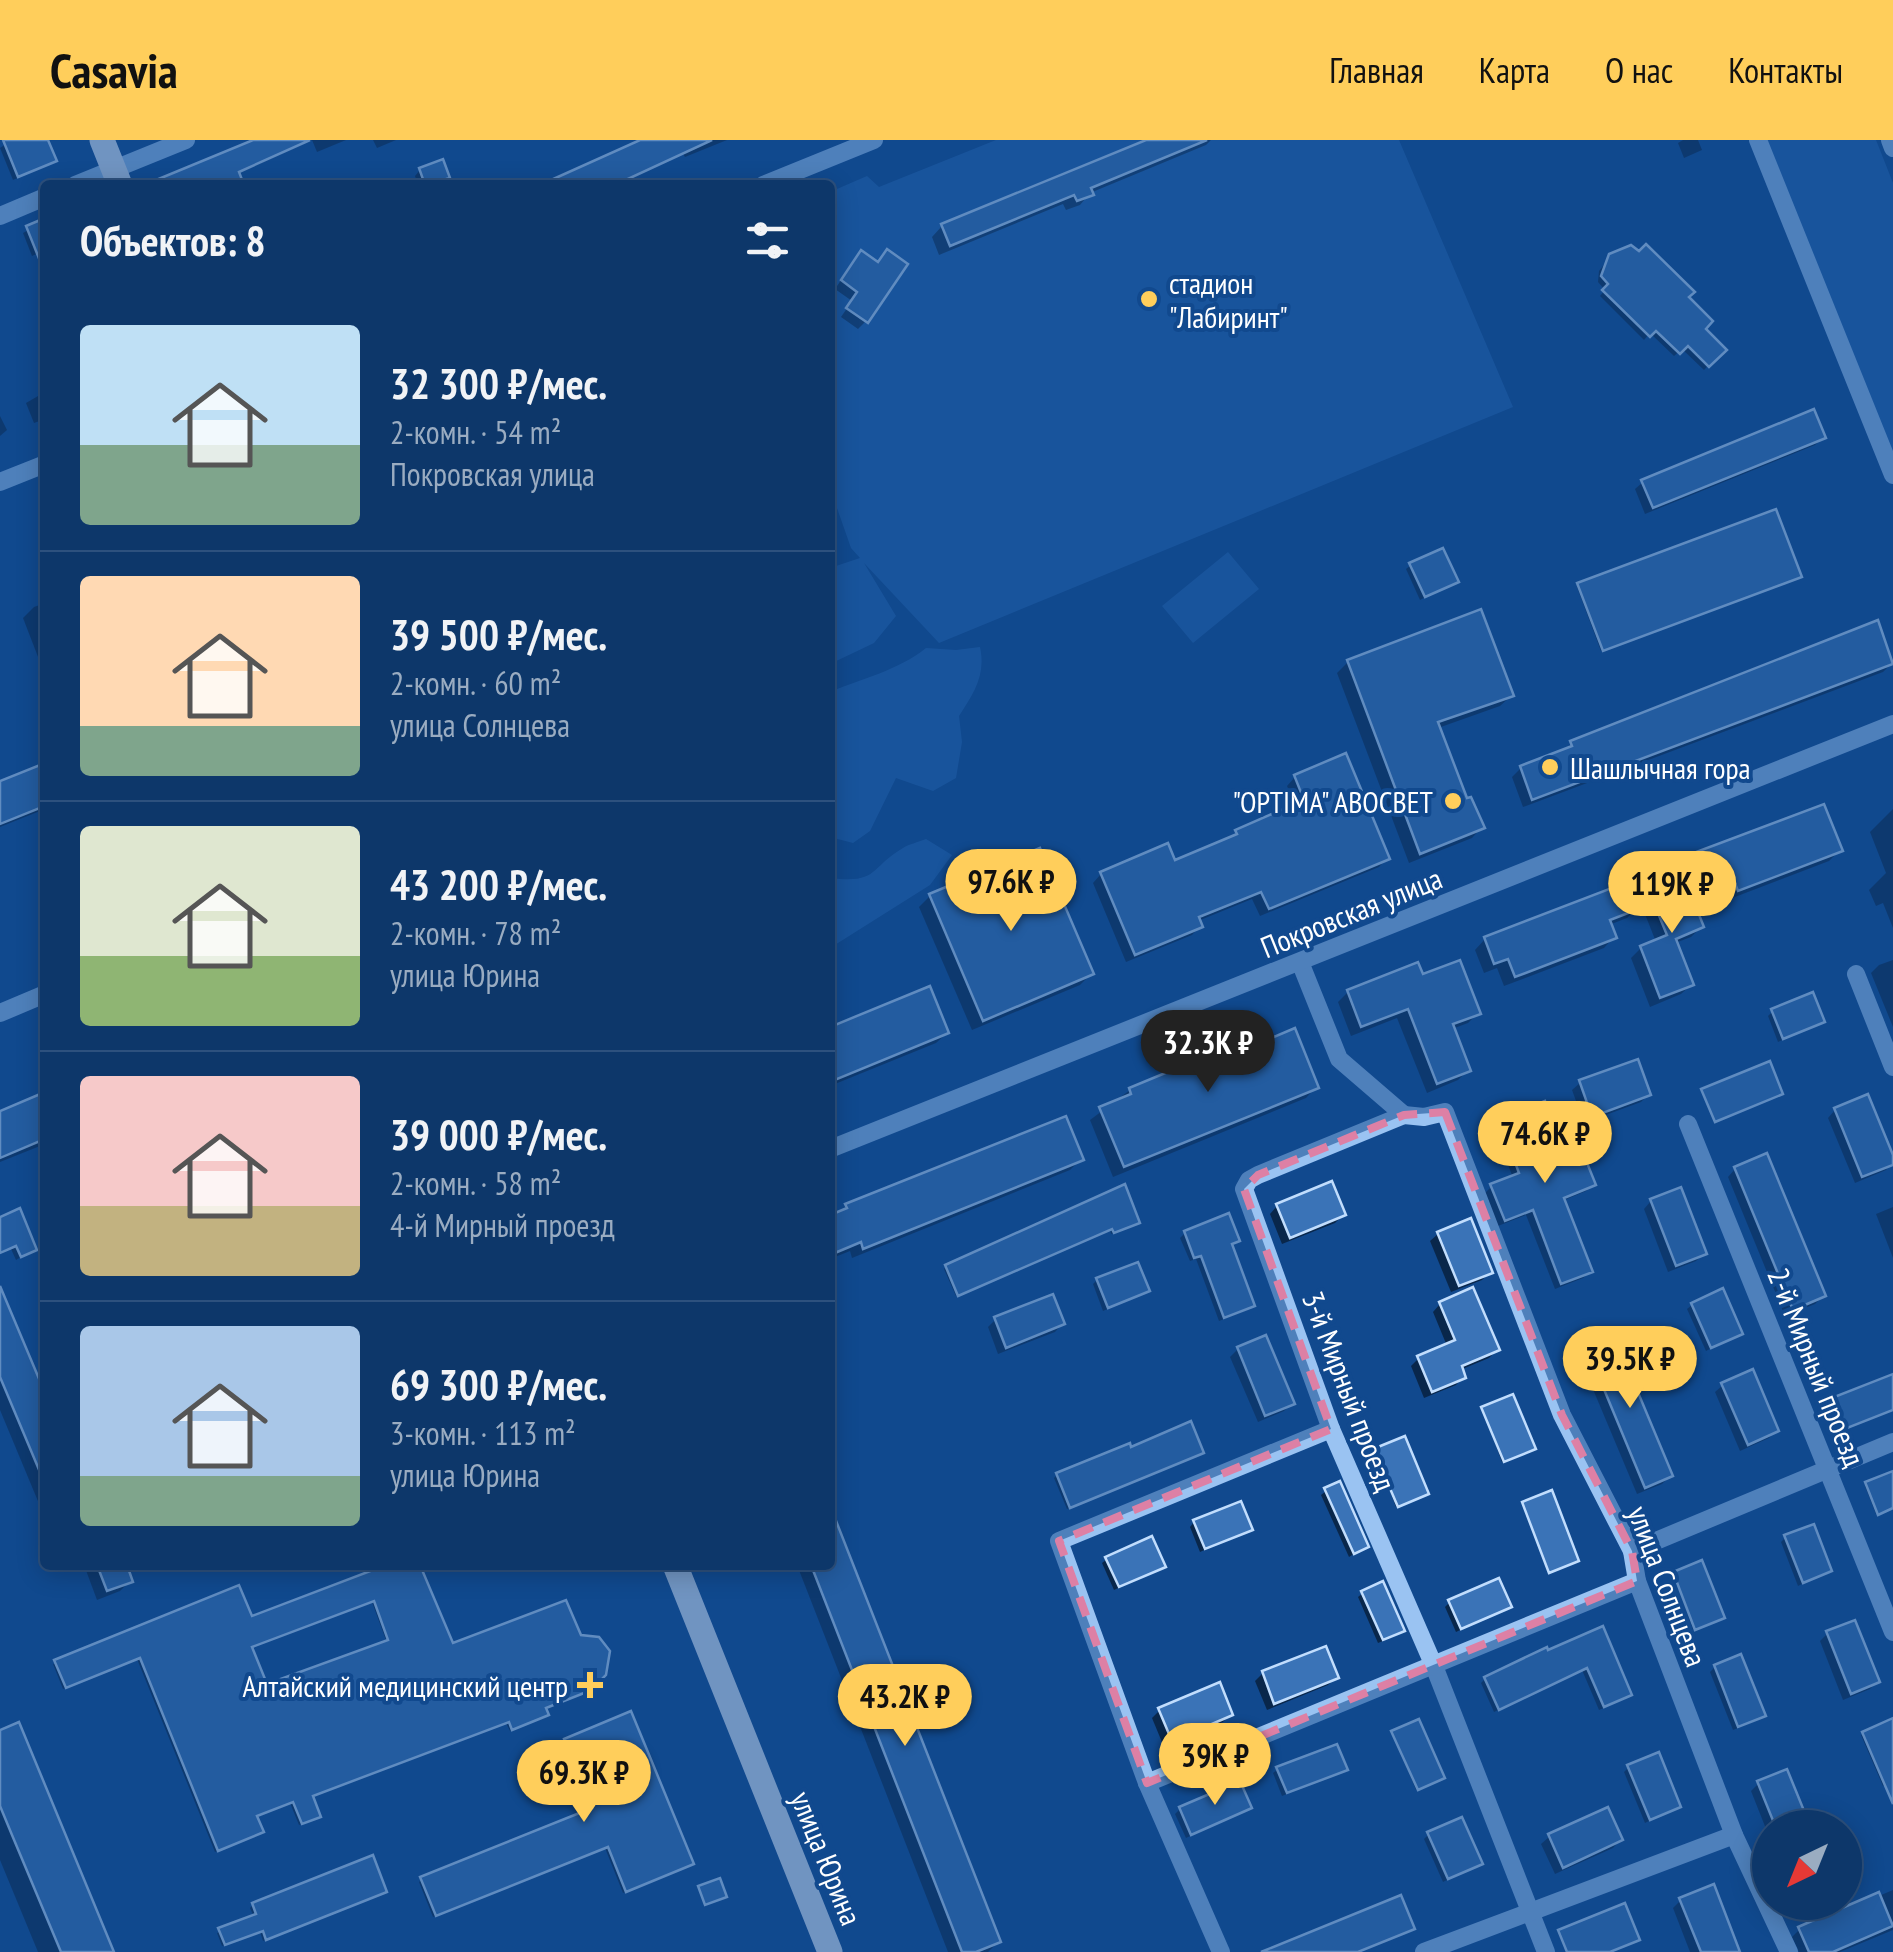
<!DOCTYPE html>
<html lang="ru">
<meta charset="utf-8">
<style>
body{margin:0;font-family:"PT Sans Narrow",sans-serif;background:#163f70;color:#f1f3f6;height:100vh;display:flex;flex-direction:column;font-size:38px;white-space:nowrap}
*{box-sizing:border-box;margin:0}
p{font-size:32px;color:#9aacc1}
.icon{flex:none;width:55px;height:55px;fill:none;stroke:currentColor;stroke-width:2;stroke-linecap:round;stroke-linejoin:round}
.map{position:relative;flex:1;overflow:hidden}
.details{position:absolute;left:40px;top:40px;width:795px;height:1390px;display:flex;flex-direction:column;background:#0d376a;border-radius:10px;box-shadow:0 5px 25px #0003,0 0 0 2px #2d517e}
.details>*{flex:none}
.needle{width:65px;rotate:223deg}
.fabs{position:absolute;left:1752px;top:1670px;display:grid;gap:20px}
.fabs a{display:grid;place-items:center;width:110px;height:110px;border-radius:50%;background:#0d376a;box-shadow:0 5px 25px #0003,0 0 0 2px #2d517e;font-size:50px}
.price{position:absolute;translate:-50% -85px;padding:0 22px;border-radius:35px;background:#ffce5b;color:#111;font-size:32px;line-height:65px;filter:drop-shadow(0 2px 5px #0008)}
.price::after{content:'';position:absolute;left:50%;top:60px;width:30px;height:22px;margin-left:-15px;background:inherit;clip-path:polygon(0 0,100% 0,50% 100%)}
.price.current{background:#222;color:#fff}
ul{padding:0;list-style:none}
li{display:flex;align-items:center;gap:30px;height:250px;padding:0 40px}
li+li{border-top:2px solid #2d517e}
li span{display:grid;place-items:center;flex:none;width:280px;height:200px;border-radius:10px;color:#555}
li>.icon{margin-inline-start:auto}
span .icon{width:120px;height:120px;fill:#fffc;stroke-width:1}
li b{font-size:42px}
h2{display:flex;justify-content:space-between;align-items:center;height:120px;padding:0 40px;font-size:42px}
header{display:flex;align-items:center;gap:60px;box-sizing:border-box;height:140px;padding:0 50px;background:#ffce5b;color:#111}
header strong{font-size:48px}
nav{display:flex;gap:55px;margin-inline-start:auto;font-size:35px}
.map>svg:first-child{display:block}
</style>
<header>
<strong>Casavia</strong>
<nav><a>Главная</a><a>Карта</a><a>О нас</a><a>Контакты</a></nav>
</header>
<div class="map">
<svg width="1893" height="1812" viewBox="0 0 1893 1812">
<rect width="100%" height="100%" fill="#11498e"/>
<g fill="#2363ad">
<polygon points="996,0 1399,0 1513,267 939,503 864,423 896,476 874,503 830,524 830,428 860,418 851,408 830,348 830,52 867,36 879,47"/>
<polygon points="1767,0 1876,0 1893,43 1893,316"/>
<polygon points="1228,412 1259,449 1193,503 1162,466"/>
<path d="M980 507C986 535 974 553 959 576L962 602 956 638 933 651 896 638 870 691 853 703 830 697V552C863 538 897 531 926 508L956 510Z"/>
<path d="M926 699 952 715 930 745 830 808V738C879 744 869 728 903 708 909 704 919 702 926 699Z"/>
</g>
<g fill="#0007" fill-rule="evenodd">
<polygon points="12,0 46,0 54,21 13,40 0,8"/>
<polygon points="257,0 346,0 317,12 312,0 237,34 241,45 164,45"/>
<polygon points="373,0 396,0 377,8"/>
<polygon points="644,0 727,0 685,17 683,14 616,45 544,45"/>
<polygon points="1153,0 1211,0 1206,5 1090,53 1080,65 1066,70 1063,64 939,115 932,97 942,86"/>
<polygon points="1683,0 1698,0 1702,10 1684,18 1678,3"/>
<polygon points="441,22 450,45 418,45 415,36 420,30"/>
<polygon points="45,81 45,110 32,116 23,93"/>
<polygon points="1611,116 1686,158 1702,189 1723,210 1704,230 1682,209 1674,216 1650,193 1644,200 1600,156 1605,150 1598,142 1599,131"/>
<polygon points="854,121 877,124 866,181 858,189 841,177 852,161 835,149"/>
<polygon points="45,252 45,279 34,283 26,263"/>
<polygon points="0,276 7,290 0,296"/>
<polygon points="1823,298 1815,305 1645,374 1635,349 1643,342"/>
<polygon points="1411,425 1456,441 1420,460 1406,429"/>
<polygon points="1797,438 1601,511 1577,447 1579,446"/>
<polygon points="45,463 45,535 23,478 34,467"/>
<polygon points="1348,522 1511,556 1500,566 1438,588 1465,661 1482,687 1472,698 1409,723 1337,533"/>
<polygon points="1892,523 1883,532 1523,667 1512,637 1521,628 1562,613 1571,604"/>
<polygon points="45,634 45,669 0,687 0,643"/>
<polygon points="1295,637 1387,718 1379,727 1260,776 1252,759 1198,781 1200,786 1192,795 1126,822 1093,743 1101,734 1174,723 1296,667 1287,646"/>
<polygon points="1893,669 1893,788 1883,763 1876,766 1869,750 1886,733 1870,692"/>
<polygon points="1840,710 1829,721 1727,760 1720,742 1688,755 1701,787 1691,797 1675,803 1692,844 1681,854 1650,867 1631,818 1641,808 1656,802 1641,764 1627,778 1609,785 1614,797 1604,808 1504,846 1497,828 1484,833 1475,810 1485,799 1636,764 1650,751 1686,737 1682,727 1693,717"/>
<polygon points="1039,711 1091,834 1080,845 972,890 919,767 930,756"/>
<polygon points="1893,820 1893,887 1871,833 1879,825"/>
<polygon points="1422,837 1478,873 1468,883 1452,889 1468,930 1458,940 1427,953 1397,878 1351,896 1338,862 1348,852"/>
<polygon points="1773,871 1822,881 1778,902 1768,876"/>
<polygon points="830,889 947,893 936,903 830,946"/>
<polygon points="1580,943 1648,955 1641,962 1584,983 1572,950"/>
<polygon points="1316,947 1306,958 1113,1037 1090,980 1130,950"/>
<polygon points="45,955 45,1004 0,1022 0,974"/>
<polygon points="1835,970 1893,1021 1886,1030 1855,1043 1828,978"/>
<polygon points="1500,981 1564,1017 1593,1045 1586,1051 1562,1061 1590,1132 1583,1138 1555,1149 1526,1075 1498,1086 1485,1053 1491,1047 1513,1038 1494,987"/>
<polygon points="1081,1019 1070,1030 852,1118 850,1111 830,1119 830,1078 847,1066"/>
<polygon points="1735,1029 1823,1156 1815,1164 1785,1176 1728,1037"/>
<polygon points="1098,1061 1135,1084 1111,1094 1110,1089 956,1156 944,1129 946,1127"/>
<polygon points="1651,1061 1704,1113 1696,1121 1668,1132 1644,1069"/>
<polygon points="1277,1066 1343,1075 1335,1083 1282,1104 1270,1074"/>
<polygon points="1893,1067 1893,1118 1876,1074"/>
<polygon points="0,1080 34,1109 16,1120 11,1109 0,1113"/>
<polygon points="1185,1093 1237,1100 1230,1106 1252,1166 1247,1170 1219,1181 1196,1119 1190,1121 1180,1098"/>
<polygon points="1438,1094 1490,1132 1482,1140 1451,1152 1430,1101"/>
<polygon points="1097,1140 1147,1151 1103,1171 1093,1144"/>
<polygon points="1440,1164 1497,1210 1489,1218 1460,1230 1463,1237 1456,1245 1424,1258 1411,1226 1419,1218 1447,1206 1433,1172"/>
<polygon points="1692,1165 1740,1193 1706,1211 1687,1169"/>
<polygon points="0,1178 45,1259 45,1378 0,1270"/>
<polygon points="996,1179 1062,1184 1055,1192 998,1214 988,1187"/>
<polygon points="1587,1208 1670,1336 1662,1344 1637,1354 1579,1216"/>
<polygon points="1238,1209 1292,1263 1284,1271 1258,1282 1230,1217"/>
<polygon points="1723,1245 1776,1290 1769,1298 1740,1311 1715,1252"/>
<polygon points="1483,1269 1531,1310 1502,1322"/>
<polygon points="1130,1311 1199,1315 1067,1369 1054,1338 1057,1335"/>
<polygon points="1375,1311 1425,1355 1396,1367"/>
<polygon points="1893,1334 1893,1368 1876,1374 1865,1346"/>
<polygon points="1326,1351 1366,1406 1349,1417 1321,1355"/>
<polygon points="1523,1364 1574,1422 1548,1432"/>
<polygon points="1194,1382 1250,1389 1200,1412 1190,1387"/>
<polygon points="838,1391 998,1802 988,1812 948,1812 797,1425 830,1425 830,1394"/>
<polygon points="1786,1397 1829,1430 1798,1446 1781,1402"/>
<polygon points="1107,1419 1163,1426 1114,1450 1102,1423"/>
<polygon points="84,1425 147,1425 127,1432 130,1441 120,1451 97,1460"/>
<path d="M393 1425H418L451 1506 595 1547 544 1569 546 1575 544 1578 510 1591 506 1583 310 1657 315 1679 299 1685 290 1663 255 1677 261 1692 258 1694 215 1712 137 1519 63 1549 53 1524 250 1479ZM372 1462 387 1503 266 1548 250 1508Z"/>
<polygon points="1674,1434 1720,1479 1693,1490"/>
<polygon points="1363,1453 1402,1490 1397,1495 1378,1503 1358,1457"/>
<polygon points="1450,1462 1509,1467 1456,1492 1445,1467"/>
<polygon points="1602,1490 1629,1555 1625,1559 1599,1570 1582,1530 1494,1572 1481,1543 1485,1539"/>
<polygon points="1828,1493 1877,1541 1870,1549 1843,1560 1820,1501"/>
<polygon points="1715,1527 1763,1576 1758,1580 1733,1590 1710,1532"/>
<polygon points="1263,1533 1336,1538 1328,1545 1267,1570 1255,1541"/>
<polygon points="1160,1570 1230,1574 1223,1582 1164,1607 1152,1578"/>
<polygon points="1893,1586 1893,1642 1883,1646 1861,1595"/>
<polygon points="0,1592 112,1812 38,1812 0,1720"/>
<polygon points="1393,1593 1441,1639 1416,1650"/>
<polygon points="565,1601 691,1724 623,1753 605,1708 433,1777 419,1742 422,1739 590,1671 562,1604"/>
<polygon points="1629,1627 1678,1666 1645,1683 1624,1632"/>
<polygon points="1278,1629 1345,1629 1282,1656 1273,1633"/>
<polygon points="1758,1644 1808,1688 1770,1688 1770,1699 1751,1651"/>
<polygon points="1249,1668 1186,1698 1175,1674 1180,1669"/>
<polygon points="1607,1670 1620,1700 1613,1708 1555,1734 1541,1704 1549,1697"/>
<polygon points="1429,1694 1480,1723 1443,1742 1424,1699"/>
<polygon points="1893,1750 1893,1790 1840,1812 1799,1812 1792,1797 1800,1789"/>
<polygon points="385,1752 263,1801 260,1792 222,1806 217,1793 254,1777 250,1768 253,1765"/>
<polygon points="1681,1760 1737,1812 1690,1812 1673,1768"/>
</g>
<g fill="#3a73b7" stroke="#c1ddfd" stroke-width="2.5" fill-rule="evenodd">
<polygon points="3,0 48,0 57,21 18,37"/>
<polygon points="253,0 310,0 239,32 244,45 144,45"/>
<polygon points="640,0 712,0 615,45 540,45"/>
<polygon points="1146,0 1207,0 1091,48 1094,55 1077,61 1074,55 950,106 941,84"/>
<polygon points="443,19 450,38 425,45 419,28"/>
<polygon points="45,78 45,131 44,131 26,86"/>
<polygon points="1646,104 1695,152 1689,157 1713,181 1706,189 1727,210 1709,227 1688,206 1680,214 1656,191 1650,197 1602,150 1608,144 1601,136 1609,114 1631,105 1639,111"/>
<polygon points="887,109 908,124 868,183 846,168 857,152 841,140 861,110 878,122"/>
<polygon points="1814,269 1826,298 1653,368 1641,340"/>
<polygon points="1776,369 1802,437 1603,511 1577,443"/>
<polygon points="1443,408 1459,442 1425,457 1409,423"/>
<polygon points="1481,469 1514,556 1438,582 1467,658 1471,657 1485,688 1420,714 1347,520"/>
<polygon points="1878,480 1893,524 1532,660 1520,626 1572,606 1570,601"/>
<polygon points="1346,613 1390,719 1269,769 1261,752 1199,777 1203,787 1135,815 1100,732 1168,703 1175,720 1237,694 1235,690 1304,660 1294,635"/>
<polygon points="45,623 45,666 0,684 0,641"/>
<polygon points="1824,664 1843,711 1738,751 1731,733 1703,744 1691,714"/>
<polygon points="1040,708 1094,834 983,881 929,754"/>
<polygon points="1683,735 1704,787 1676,799 1694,845 1660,858 1640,806 1667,795 1648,749"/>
<polygon points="1630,741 1641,768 1610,780 1617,798 1515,837 1508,819 1494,824 1484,797"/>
<polygon points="1460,820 1481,874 1453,884 1471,931 1437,944 1408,869 1361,887 1347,850 1418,822 1423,834"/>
<polygon points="930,846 949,893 830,942 830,887"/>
<polygon points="1813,852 1825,882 1783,899 1771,869"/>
<polygon points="1295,888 1319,948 1124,1027 1099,967 1131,954 1129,948 1257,895 1260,903"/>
<polygon points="1638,919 1651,955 1592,977 1579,940"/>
<polygon points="1770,921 1783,954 1715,982 1701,949"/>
<polygon points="45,952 45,999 0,1018 0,971"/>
<polygon points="1868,954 1893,1015 1893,1025 1862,1037 1834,968"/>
<polygon points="1545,961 1565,1014 1581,1008 1596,1045 1564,1058 1593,1132 1561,1144 1533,1070 1505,1081 1490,1044 1519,1033 1499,979"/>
<polygon points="1066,976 1084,1020 863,1109 861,1102 830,1115 830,1075 847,1068 845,1064"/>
<polygon points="1767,1013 1826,1156 1793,1170 1734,1027"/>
<polygon points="1332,1041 1346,1075 1290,1098 1276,1064"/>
<polygon points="1125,1044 1140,1083 1114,1093 1112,1089 958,1156 945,1125"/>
<polygon points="1681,1047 1707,1114 1676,1126 1650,1059"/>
<polygon points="20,1068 37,1110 21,1117 16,1106 0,1113 0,1077"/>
<polygon points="1229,1073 1240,1101 1232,1104 1255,1166 1224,1178 1201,1116 1194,1118 1184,1091"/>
<polygon points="1471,1078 1493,1133 1459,1146 1437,1092"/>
<polygon points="1138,1122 1150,1151 1108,1168 1096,1138"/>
<polygon points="0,1146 45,1253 45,1344 0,1237"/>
<polygon points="1473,1147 1500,1210 1462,1226 1466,1238 1432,1252 1417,1216 1455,1200 1439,1162"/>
<polygon points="1723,1148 1743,1194 1711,1208 1691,1163"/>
<polygon points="1053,1154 1065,1184 1006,1208 994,1177"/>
<polygon points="1266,1195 1295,1264 1265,1276 1237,1207"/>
<polygon points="1614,1195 1673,1336 1645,1348 1586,1206"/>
<polygon points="1753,1229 1779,1291 1748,1305 1721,1243"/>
<polygon points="1893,1234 1893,1270 1832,1294 1819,1263"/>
<polygon points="1513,1254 1536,1309 1504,1322 1481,1267"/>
<polygon points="1191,1281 1204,1313 1070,1368 1056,1333 1130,1303 1131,1307"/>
<polygon points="1405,1296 1429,1354 1398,1367 1373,1309"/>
<polygon points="1893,1331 1893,1368 1878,1375 1865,1342"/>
<polygon points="1340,1341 1369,1407 1354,1414 1324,1348"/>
<polygon points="1552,1350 1579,1421 1549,1433 1522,1362"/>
<polygon points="1241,1361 1253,1390 1205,1409 1193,1380"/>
<polygon points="831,1368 1001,1802 976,1812 962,1812 811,1425 830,1425"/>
<polygon points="1814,1384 1832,1431 1803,1443 1784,1395"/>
<polygon points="1152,1396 1166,1427 1119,1447 1105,1417"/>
<polygon points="1702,1420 1725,1478 1695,1490 1673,1432"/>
<polygon points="97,1425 127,1425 133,1442 107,1451"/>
<path d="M386 1425H420L453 1503 566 1460 581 1495 599 1497 610 1511 606 1535 596 1545 597 1548 546 1568 549 1575 512 1590 509 1582 313 1656 321 1677 302 1684 293 1662 257 1676 264 1692 218 1711 140 1518 66 1548 54 1520 239 1445 252 1476ZM374 1461 388 1500 267 1544 252 1507Z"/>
<polygon points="1499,1438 1512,1467 1461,1489 1448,1460"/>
<polygon points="1383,1441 1405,1491 1383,1500 1361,1451"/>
<polygon points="1855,1480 1880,1542 1851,1554 1826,1491"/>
<polygon points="1603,1486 1632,1555 1604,1567 1587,1528 1499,1570 1484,1537 1547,1507 1548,1510"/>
<polygon points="1326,1506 1339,1538 1274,1564 1262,1531"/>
<polygon points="1741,1514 1766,1576 1738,1587 1714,1525"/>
<polygon points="1220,1542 1233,1575 1172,1601 1158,1568"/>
<polygon points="631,1571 694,1724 626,1752 608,1707 436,1776 420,1737 592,1668 564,1599"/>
<polygon points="1893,1578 1893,1664 1862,1592"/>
<polygon points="1419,1579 1445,1638 1418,1650 1391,1591"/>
<polygon points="19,1582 114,1812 61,1812 12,1695 0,1666 0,1590"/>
<polygon points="1337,1604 1348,1630 1287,1653 1276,1627"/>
<polygon points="1659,1612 1681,1667 1650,1680 1627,1625"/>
<polygon points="1787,1629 1811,1688 1776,1688 1757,1641"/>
<polygon points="1240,1641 1252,1668 1191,1695 1179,1667"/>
<polygon points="1608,1667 1623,1700 1563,1728 1548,1694"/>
<polygon points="1462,1677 1483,1724 1448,1739 1427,1692"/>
<polygon points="373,1715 387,1752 266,1800 263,1791 225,1805 218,1788 256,1774 252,1763"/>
<polygon points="720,1738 727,1757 705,1765 698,1746"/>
<polygon points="1714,1744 1740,1812 1701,1812 1679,1758"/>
<polygon points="1879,1752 1893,1786 1833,1812 1809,1812 1798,1787"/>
<polygon points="1401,1755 1415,1789 1358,1812 1261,1812"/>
<polygon points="1625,1763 1640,1800 1610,1812 1567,1812 1558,1790"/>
</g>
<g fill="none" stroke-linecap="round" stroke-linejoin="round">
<g stroke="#9ac3f2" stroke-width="18">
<polyline points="1758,0 1893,335"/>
<polyline points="1890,0 1893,8"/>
<polyline points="75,45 186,0"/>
<polyline points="763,45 874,0"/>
<polyline points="0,76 45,57"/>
<polyline points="0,342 45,324"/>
<polyline points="1300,822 1339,919 1404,975 1258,1035 1249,1040 1244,1049 1331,1289 1434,1526 1546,1812"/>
<polyline points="1856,834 1893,927"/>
<polyline points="0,873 45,854"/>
<polyline points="1404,975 1424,977 1445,972 1562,1275 1632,1411 1637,1441 1734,1695 1789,1812"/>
<polyline points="1688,984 1893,1492"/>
<polyline points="830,1009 1893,584"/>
<polyline points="1632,1411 1893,1302"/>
<polyline points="1147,1643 1637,1441"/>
<polyline points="1221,1812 1147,1643 1059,1401 1331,1289"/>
<polyline points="1424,1812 1734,1695"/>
</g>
<g stroke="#e5efff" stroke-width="25">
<polyline points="102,0 120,45"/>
<polyline points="675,1425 830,1812"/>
</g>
</g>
<path d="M0 0H1893V1812H0ZM1445 972 1562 1275 1632 1411 1637 1441 1147 1643 1059 1401 1331 1289 1244 1049 1258 1035 1404 975Z" fill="#11498e" fill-opacity=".55" fill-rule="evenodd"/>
<path fill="none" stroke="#dd80a5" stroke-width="8" stroke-dasharray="20 12" stroke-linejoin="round" d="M1445 972 1562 1275 1632 1411 1637 1441 1147 1643 1059 1401 1331 1289 1244 1049 1258 1035 1404 975Z"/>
<g fill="#ffce5b" stroke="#11498e" stroke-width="4">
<circle cx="1149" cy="159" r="10"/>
<circle cx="1550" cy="627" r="10"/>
<circle cx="1453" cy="661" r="10"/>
<path d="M585 1530h10v10h10v10h-10v10h-10v-10h-10v-10h10z"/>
</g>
<g text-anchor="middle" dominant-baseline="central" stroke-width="8" stroke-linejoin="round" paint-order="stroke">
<g font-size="30" fill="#fff" stroke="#11498e" text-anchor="start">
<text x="1169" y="142">стадион<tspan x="1169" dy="34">"Лабиринт"</tspan></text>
<text x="1570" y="627">Шашлычная гора</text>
<text x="1433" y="661" text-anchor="end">"OPTIMA" АВОСВЕТ</text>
<text x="568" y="1545" text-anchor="end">Алтайский медицинский центр</text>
</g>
<g font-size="30" fill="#fff" stroke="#11498e">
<text transform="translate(1351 772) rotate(-22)">Покровская улица</text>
<text transform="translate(1817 1227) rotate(68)">2-й Мирный проезд</text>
<text transform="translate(1350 1251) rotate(69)">3-й Мирный проезд</text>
<text transform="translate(1668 1446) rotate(69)">улица Солнцева</text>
<text transform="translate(827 1718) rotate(68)">улица Юрина</text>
</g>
</g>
</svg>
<div class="fabs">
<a><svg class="needle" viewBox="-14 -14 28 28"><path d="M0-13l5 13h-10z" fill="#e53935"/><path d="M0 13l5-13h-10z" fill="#9aacc1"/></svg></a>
</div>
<b class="price" style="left:1011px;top:794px">97.6K ₽</b>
<b class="price" style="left:1672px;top:796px">119K ₽</b>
<b class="price current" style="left:1208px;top:955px">32.3K ₽</b>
<b class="price" style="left:1545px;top:1046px">74.6K ₽</b>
<b class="price" style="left:1630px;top:1271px">39.5K ₽</b>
<b class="price" style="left:905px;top:1609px">43.2K ₽</b>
<b class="price" style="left:1215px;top:1668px">39K ₽</b>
<b class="price" style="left:584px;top:1685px">69.3K ₽</b>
<section class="details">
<h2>Объектов: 8<svg class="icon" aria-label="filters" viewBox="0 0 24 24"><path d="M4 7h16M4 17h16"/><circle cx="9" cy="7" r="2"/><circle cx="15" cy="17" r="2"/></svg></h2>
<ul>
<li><span style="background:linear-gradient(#bfe0f5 60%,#7fa58c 0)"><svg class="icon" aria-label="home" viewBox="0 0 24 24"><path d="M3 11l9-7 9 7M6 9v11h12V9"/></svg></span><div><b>32 300 ₽/мес.</b><p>2-комн. · 54 m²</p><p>Покровская улица</p></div></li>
<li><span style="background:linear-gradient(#ffd9b3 75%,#7fa58c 0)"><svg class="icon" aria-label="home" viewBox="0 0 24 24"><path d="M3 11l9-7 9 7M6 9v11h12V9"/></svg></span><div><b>39 500 ₽/мес.</b><p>2-комн. · 60 m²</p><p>улица Солнцева</p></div></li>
<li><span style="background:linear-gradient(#dfe7d0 65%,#8fb573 0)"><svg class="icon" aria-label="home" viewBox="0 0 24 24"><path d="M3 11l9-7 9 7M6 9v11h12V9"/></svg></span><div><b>43 200 ₽/мес.</b><p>2-комн. · 78 m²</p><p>улица Юрина</p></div></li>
<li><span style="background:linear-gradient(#f6c9c9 65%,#c2b280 0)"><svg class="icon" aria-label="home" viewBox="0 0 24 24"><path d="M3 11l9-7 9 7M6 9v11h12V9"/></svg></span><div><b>39 000 ₽/мес.</b><p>2-комн. · 58 m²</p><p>4-й Мирный проезд</p></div></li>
<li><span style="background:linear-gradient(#a9c7e8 75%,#7fa58c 0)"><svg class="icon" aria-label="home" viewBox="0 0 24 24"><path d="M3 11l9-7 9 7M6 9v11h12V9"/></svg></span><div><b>69 300 ₽/мес.</b><p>3-комн. · 113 m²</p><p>улица Юрина</p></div></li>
</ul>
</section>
</div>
